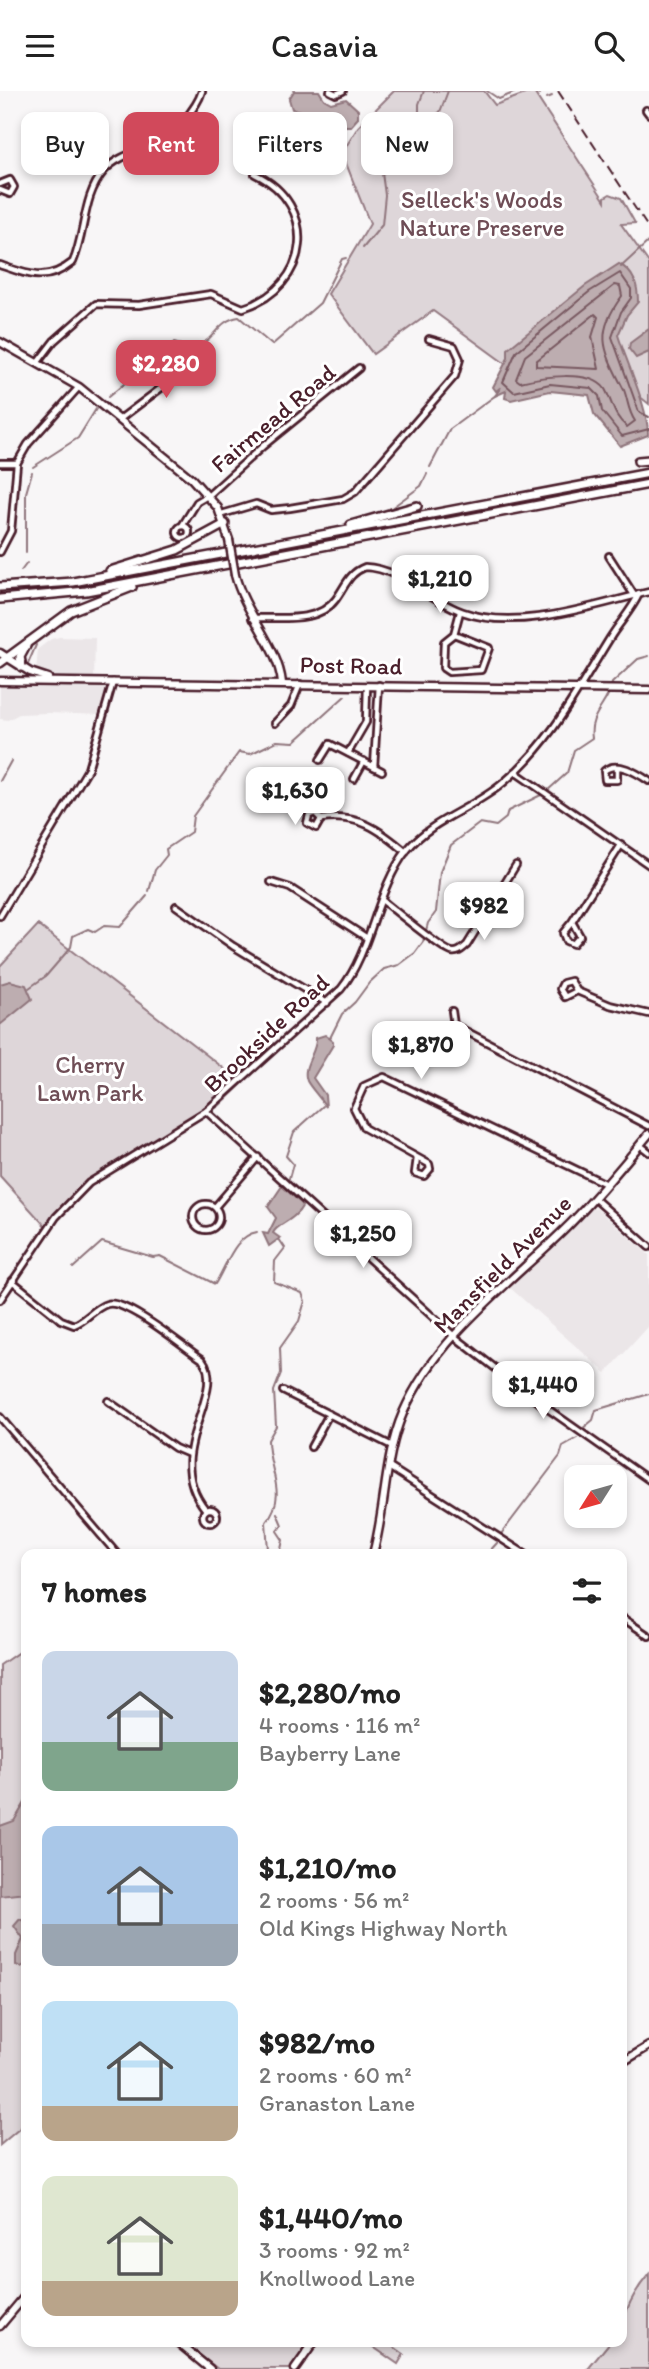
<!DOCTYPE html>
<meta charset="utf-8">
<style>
body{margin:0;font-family:Itim,sans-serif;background:#f6f6f6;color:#222;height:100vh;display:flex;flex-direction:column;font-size:26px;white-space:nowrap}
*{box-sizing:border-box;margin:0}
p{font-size:23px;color:#767676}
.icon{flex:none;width:38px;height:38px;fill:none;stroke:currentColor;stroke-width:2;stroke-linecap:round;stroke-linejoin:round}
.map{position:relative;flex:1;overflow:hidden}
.sheet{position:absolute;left:21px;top:1458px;width:606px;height:798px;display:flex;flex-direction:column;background:#fff;border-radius:14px;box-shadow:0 4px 10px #0003}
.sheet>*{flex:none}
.guide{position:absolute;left:21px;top:21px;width:607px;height:63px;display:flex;gap:14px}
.needle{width:46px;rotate:233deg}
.fabs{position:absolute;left:564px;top:1374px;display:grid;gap:14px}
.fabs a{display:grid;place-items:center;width:63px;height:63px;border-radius:14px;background:#fff;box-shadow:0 4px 10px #0003;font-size:35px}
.price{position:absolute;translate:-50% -60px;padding:0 16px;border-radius:14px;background:#fff;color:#222;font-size:23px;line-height:46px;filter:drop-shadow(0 2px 4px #0008)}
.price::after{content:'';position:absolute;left:50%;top:42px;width:21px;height:16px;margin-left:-10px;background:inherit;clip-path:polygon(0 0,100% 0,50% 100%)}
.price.on{background:#d1495b;color:#fff}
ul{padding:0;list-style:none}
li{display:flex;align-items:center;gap:21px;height:175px;padding:0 21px}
li span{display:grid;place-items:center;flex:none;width:196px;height:140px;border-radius:14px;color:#555}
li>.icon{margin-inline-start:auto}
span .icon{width:84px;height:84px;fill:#fffc;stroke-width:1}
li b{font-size:30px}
h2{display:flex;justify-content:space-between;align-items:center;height:84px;padding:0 21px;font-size:30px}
.pill{padding:0 24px;border-radius:14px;background:#fff;box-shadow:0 4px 10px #0003;font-size:24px;line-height:63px}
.pill.on{background:#d1495b;color:#fff}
header{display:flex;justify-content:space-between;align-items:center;height:91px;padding:0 21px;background:#fff;font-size:32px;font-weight:600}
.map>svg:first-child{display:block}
</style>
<header><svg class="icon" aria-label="menu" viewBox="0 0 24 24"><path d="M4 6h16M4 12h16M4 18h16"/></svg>Casavia<svg class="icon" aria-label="search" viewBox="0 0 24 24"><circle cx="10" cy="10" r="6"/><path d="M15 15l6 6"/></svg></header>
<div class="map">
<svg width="649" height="2278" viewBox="0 0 649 2278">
<rect width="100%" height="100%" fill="#f8f6f7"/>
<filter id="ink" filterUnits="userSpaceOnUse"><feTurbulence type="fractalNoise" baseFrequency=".0143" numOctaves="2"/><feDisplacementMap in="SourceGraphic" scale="14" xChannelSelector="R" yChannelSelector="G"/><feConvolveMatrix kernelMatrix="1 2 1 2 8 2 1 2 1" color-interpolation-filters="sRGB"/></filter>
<g filter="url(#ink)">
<g fill="#ebe6e8">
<polygon points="59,546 95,547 94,591 111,592 102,624 48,622 19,623 8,629 0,628 0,591 35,592 38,558 51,548"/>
<polygon points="596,1117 649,1164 649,1235 606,1282 508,1195 589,1119"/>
</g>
<g fill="#ded6d9" stroke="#947a82" stroke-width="2">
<polygon points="394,0 484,0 495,14 533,0 605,110 605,106 610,103 621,107 635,132 621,133 649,172 649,313 589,265 522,285 433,220 373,263 328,203 370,133 342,62 358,36"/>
<polygon points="38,834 243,992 219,1015 82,1098 48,1138 0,1085 0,875"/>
<polygon points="26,1556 26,2032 0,2054 0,1574"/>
<path d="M649 2183V2278H588L610 2251 621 2250C621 2225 633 2202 649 2183Z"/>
<polygon points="183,2251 309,2251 290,2278 218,2278"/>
<polygon points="366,2251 387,2251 404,2263 398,2273"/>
</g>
<g fill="#bdadb0" stroke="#8f747b" stroke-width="2">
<polygon points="294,0 319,0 324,8 331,12 346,8 358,19 358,27 351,35 331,35 314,23 292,18 289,8"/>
<path d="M619 173C634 181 638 194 638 211L627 224 618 244C626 270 649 319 648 344L620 355 594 323 589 304 550 300 511 309 505 307 506 300 495 305 501 296 496 300 493 296 508 267V258L585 195Z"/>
<polygon points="649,238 649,261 636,267 629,258 630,252"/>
<polygon points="258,688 287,689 290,692 273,711 254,702 253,694"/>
<polygon points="10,890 26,894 32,908 0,934 0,893"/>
<path d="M325 944 333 950V954L313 987 325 1004 326 1016C321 1008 310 996 307 990 301 975 317 962 316 947Z"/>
<path d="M282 1095 303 1114C294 1131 278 1132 273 1142L280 1147 269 1155 263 1142 268 1143 276 1127 268 1116Z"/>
<polygon points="26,1710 26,1802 0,1805 0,1735 14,1730"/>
<polygon points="20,1828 26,1831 26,1873 21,1876 16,1874 16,1864 23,1848 14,1835"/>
</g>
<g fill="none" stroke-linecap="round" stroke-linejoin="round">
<g stroke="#785860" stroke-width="2">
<path d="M615 194 620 195 622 205C593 244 604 259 624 299 628 309 628 320 635 330L627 336C613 325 613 312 605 298 591 278 540 286 520 291L516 288 525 265Z"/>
<polygon points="595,223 598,226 592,246 599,278 536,275 536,270"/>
<polyline points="649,326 639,321 612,246 621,221 631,207 631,198 620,182 589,201 516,261 503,291 514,301 550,293 591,297 599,305 602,320 622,345 649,338"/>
</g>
<g stroke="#8f747b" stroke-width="2">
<polyline points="487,0 499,8 518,0"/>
<polyline points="531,0 540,3"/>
<polyline points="547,7 552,5"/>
<polyline points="419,32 419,13 424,0"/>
<polyline points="363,157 382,134 385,104 382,82 389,80 415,37 440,21 448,0"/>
<polyline points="621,176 649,150"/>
<path d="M197 254C214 251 217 229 239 226L272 254 320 212 342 168 346 167"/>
<polyline points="108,306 174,252 192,257"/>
<polyline points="33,376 78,347 96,318"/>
<polyline points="430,376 450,338 496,304"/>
<polyline points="390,418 421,395 427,383"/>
<polyline points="26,462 26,402 32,381"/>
<polyline points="21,480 27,472"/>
<polyline points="28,573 36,554"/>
<polyline points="0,690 11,670"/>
<path d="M547 700 567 682 574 659 592 647C588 623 609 613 612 592L638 568 649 565"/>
<polyline points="149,800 155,779 167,764 166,758 191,741 193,725 239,661 250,663 277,650 294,651 345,605"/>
<polyline points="29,897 46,885 71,856 73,845 88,838 95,841 104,835 120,836 147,805"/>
<polyline points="330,947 342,923 355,911 369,892 384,878 399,874 415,862 423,851 428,832 436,821 440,781 451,754 480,732 496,735 506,727 508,720 543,703"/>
<polyline points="288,1091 293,1073 286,1065 294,1041 323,1015"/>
<path d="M73 1177 102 1151 153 1166 160 1165 215 1193C227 1174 234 1145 257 1141"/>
<polyline points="582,1338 593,1329 596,1319 649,1303"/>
<polyline points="277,1422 282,1434 277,1440 283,1449 280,1463"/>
<polyline points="501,1443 560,1365 563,1355 577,1347"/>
<path d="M277 1463 268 1459 266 1431C289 1403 268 1380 268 1349L276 1335 274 1300 281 1282 280 1257 299 1230 305 1210 302 1202 274 1191 275 1170 285 1157 279 1148"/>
<polyline points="487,1463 497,1452"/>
</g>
<defs>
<g id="minor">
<polyline points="330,0 336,3 343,0"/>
<polyline points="646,19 649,23"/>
<polyline points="0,93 10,89 14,96 10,103 0,99"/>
<path d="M0 174C29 184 47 192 73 171 86 141 82 106 104 80 118 64 139 61 157 53 173 45 197 17 202 0"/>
<path d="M38 271 54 250 96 213 139 214 211 203 243 217C311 196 320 114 255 83"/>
<polyline points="120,328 197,270"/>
<polyline points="0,372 17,372 11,440 0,461"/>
<polyline points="17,372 28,353 79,296"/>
<polyline points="222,423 256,413 271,419 290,417 343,408 355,401 455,285 460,268 454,255 429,248"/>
<polyline points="182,435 197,411 209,404 263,355 359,277"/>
<circle cx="183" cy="441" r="6"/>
<polyline points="609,465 634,504"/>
<path d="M252 527C280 526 318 533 336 508 346 494 349 482 365 476 400 477 431 510 463 521 518 541 594 514 649 501"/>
<polyline points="454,543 489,557 481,579 449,581 443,577 444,551 454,543 460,521"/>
<polyline points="275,632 291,615 300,593"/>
<polyline points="348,662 366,631 367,595"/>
<polyline points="320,669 330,653 382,680"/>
<polyline points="374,676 379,594"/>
<path d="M617 678V689H605L604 680C617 669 637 682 649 690"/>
<polyline points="515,681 649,774"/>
<polyline points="354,688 364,670"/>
<path d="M321 728 316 737 307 732 309 724 315 722 321 728C359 723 379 738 406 761"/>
<polyline points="271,791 290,797 367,847"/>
<path d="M383 810C393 818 444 860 452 861 459 862 462 858 467 854L516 774"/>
<polyline points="176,815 233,855 327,912"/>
<polyline points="0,825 88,678 113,591"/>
<polyline points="572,831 563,842 566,850 573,853 580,845 572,831 621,754"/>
<polyline points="577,900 565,906 560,898 563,892 571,890 577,900 610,914 649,923"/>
<polyline points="452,920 454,934 649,1035"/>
<polyline points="206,1020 455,1246 548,1318 649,1389"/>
<polyline points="640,1054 649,1061"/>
<polyline points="417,1067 415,1082 424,1085 430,1078 429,1073 364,1037 354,1017 364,995 384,986 606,1093"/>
<polyline points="594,1107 649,1156"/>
<circle cx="206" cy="1126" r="13"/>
<polyline points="215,1116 258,1066"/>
<path d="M12 1190 61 1229 74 1234C87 1229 94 1217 107 1213 125 1207 184 1256 202 1268 229 1302 159 1362 206 1419"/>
<path d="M0 1209 56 1126 89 1092 206 1020 341 898C373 858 375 800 407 759 432 728 473 718 503 692 551 652 577 600 610 547 619 532 632 519 639 503"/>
<polyline points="283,1300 392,1355"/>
<polyline points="108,1310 175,1357 189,1363"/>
<polyline points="0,1326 117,1463"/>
<polyline points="311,1356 329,1323"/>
<polyline points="389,1376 525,1463"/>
<circle cx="210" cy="1425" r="7"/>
<polyline points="621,1526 649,1545"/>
</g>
<g id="major">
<polyline points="0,251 79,296 192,388 218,417 229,449"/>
<path d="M235 484C245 523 278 555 282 592"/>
<polyline points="0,562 30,581 48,587"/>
<polyline points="0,590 649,599"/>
<path d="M373 1463C386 1417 384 1366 403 1322 436 1246 507 1195 564 1139 595 1109 622 1075 649 1043"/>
<polyline points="621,1972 649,1955"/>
<polyline points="0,2235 26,2204"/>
<polyline points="176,2250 210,2278"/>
<polyline points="295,2278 315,2250"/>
</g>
<g id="highway">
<polyline points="638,370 649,369"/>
<polyline points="351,434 417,415"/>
<polyline points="110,480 177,459 225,433"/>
<polyline points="0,496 73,491 649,382"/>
<polyline points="0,508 86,500 649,393"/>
<polyline points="0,572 71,520 132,496"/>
<polyline points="22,576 20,566 26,555"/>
</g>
</defs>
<use href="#minor" stroke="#4a1f2b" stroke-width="10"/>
<use href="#major" stroke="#4a1f2b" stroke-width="11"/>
<use href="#highway" stroke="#4a1f2b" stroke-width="12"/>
<use href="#minor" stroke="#fff" stroke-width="4.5"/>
<use href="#major" stroke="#fff" stroke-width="6"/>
<use href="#highway" stroke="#fff" stroke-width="7"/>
<polyline stroke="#4a1f2b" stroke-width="2" stroke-dasharray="10 5" stroke-linecap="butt" points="558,0 649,138"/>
<defs>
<polyline id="major-bridge" points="229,449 235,484"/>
</defs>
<use href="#major-bridge" stroke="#4a1f2b" stroke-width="11" stroke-linecap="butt"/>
<use href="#major-bridge" stroke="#fff" stroke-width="6"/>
</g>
</g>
<g text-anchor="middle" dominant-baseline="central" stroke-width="6" stroke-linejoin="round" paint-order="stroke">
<g font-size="24" fill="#6f4d56" stroke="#fff">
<text x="482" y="108">Selleck's Woods<tspan x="482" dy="28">Nature Preserve</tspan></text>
<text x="90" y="973">Cherry<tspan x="90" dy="28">Lawn Park</tspan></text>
</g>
<g font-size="24" fill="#4a1f2b" stroke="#fff">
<text transform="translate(273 327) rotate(-40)">Fairmead Road</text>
<text transform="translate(351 574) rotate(1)">Post Road</text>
<text transform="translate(266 942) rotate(-43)">Brookside Road</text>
<text transform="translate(502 1173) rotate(-45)">Mansfield Avenue</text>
</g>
</g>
</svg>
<div class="fabs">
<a><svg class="needle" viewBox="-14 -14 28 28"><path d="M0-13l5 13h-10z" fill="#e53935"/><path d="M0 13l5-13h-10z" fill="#767676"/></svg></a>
</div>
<b class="price on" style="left:166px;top:309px">$2,280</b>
<b class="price" style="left:440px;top:524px">$1,210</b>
<b class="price" style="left:295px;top:736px">$1,630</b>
<b class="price" style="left:484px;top:851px">$982</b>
<b class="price" style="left:421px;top:990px">$1,870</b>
<b class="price" style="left:363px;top:1179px">$1,250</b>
<b class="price" style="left:543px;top:1330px">$1,440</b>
<div class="guide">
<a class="pill">Buy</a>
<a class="pill on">Rent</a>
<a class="pill">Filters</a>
<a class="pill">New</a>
</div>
<section class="sheet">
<h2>7 homes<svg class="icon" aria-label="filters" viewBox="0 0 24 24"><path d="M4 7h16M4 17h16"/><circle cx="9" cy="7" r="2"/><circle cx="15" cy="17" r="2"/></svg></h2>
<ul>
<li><span style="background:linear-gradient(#c9d6e8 65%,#7fa58c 0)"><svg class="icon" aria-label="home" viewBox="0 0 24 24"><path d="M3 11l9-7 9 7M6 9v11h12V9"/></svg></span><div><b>$2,280/mo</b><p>4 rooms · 116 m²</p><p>Bayberry Lane</p></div></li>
<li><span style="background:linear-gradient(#a9c7e8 70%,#9aa5b1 0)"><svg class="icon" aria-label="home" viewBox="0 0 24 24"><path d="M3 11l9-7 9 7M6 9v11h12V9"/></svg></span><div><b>$1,210/mo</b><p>2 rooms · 56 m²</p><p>Old Kings Highway North</p></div></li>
<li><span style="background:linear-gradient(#bfe0f5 75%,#b9a48a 0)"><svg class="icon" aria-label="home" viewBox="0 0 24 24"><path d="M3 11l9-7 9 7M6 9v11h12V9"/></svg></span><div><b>$982/mo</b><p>2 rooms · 60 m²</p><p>Granaston Lane</p></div></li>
<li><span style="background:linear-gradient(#dfe7d0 75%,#b9a48a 0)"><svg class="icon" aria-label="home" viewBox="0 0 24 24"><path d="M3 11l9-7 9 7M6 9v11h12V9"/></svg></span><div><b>$1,440/mo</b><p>3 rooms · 92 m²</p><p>Knollwood Lane</p></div></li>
</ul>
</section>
</div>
